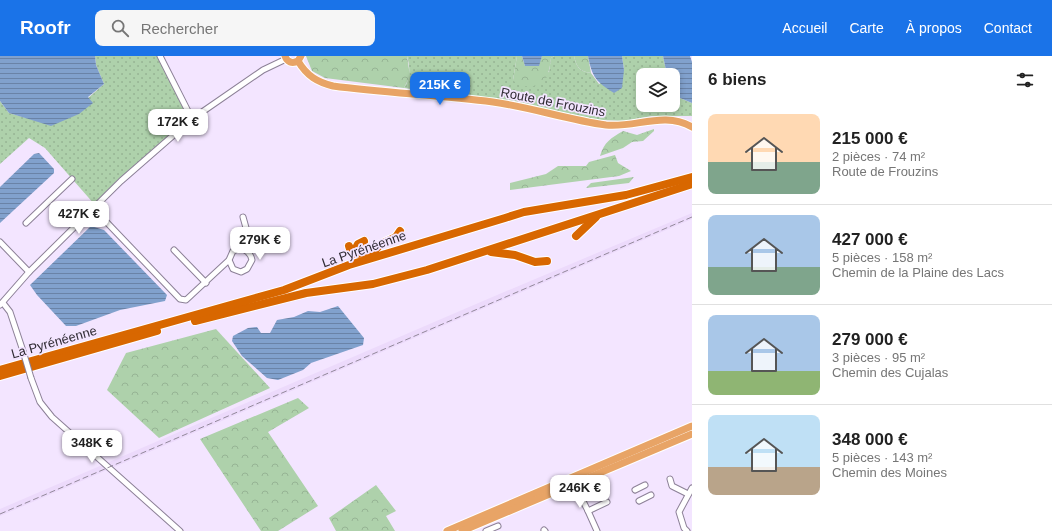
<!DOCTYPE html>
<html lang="fr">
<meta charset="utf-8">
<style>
body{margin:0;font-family:Arial,sans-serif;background:#f6f6f6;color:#222;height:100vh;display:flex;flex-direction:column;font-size:15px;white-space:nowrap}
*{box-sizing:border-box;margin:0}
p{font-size:13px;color:#767676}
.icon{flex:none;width:22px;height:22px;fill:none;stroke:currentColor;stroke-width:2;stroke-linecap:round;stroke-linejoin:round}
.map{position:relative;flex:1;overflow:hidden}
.side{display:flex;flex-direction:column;background:#fff;width:360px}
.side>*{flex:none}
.fabs{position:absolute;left:636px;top:12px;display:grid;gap:8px}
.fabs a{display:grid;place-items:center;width:44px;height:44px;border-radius:8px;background:#fff;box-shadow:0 2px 6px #0003;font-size:20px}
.price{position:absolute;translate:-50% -34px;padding:0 9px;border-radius:8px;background:#fff;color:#222;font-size:13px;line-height:26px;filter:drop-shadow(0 1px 2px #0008)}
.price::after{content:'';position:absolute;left:50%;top:24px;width:12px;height:9px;margin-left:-6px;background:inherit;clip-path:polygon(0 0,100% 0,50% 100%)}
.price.selected{background:#1a73e8;color:#fff}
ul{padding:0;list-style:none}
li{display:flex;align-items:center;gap:12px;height:100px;padding:0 16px}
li+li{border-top:1px solid #e0e0e0}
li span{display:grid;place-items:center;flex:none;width:112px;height:80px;border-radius:8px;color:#555}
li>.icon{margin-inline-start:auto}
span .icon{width:48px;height:48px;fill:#fffc;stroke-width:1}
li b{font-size:17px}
h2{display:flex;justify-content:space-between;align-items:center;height:48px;padding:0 16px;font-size:17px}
header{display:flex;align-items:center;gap:24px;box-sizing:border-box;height:56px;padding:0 20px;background:#1a73e8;color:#fff}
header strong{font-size:19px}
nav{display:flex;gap:22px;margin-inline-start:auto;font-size:14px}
.search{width:280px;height:36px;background:#f6f6f6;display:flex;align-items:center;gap:10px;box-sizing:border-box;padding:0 14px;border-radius:8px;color:#767676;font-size:15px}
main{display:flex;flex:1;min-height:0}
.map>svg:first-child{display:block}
</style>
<header>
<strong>Roofr</strong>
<div class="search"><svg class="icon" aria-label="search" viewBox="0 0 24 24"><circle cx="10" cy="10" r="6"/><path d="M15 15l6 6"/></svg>Rechercher</div>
<nav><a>Accueil</a><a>Carte</a><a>À propos</a><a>Contact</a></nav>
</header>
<main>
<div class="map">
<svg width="692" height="475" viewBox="0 0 692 475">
<defs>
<pattern id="grass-dots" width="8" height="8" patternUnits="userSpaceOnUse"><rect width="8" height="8" fill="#aed1ab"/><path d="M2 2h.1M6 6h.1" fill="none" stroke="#96b494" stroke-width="1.8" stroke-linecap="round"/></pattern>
<pattern id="forest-crowns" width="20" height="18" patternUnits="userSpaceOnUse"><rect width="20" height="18" fill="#aed1ab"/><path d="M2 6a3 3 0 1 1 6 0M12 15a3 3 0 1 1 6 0" fill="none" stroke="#96b494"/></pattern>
<pattern id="water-rules" width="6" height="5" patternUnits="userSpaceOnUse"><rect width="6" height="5" fill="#81a1cd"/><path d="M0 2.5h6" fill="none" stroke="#6a83a7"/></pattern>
</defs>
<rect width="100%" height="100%" fill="#f3e5ff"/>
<polygon fill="#ecdafb" points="692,157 692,163 0,460 0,453 490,242"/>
<g fill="url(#grass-dots)">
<polygon points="95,0 161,0 188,62 95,149 45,92 29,82 0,108 0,45 9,57 51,69 63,64 104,28 96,9"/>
<path d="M407 0H517L513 24 549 16 551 2 554 0H574C577 12 579 15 591 17L599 28 624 14 622 0H663L667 19H643V49H673V39L692 47V60H652L624 65 599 64 513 46 404 32C411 22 410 11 407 0Z"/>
</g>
<g fill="url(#forest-crowns)">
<polygon points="306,0 407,0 410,20 404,32 325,22 312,15"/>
<path d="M517 0H522L525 10H538L542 0H554L551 2C550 10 549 18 545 24 538 33 519 32 513 24Z"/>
<path d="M574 0H588L591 17C579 15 577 12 574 0Z"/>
<path d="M654 73V75L643 85 632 86 623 92 600 100C604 86 611 82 623 75L637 79Z"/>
<polygon points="615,99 618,107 631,115 619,120 510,134 510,127 546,118 558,110 586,110 589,106"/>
<polygon points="634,121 629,127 586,132 591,127"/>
<polygon points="216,273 270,332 159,382 107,334 126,297"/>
<polygon points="298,342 309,352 268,376 318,450 278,475 261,475 200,383"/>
<polygon points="376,429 396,455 386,460 395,475 336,475 329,462"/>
</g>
<g fill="url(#water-rules)">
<polygon points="0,0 95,0 96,9 104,28 88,41 93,47 79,58 51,70 9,57 0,45"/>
<polygon points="522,0 542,0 539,10 525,10"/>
<path d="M588 0H622L624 14 622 32 614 37C596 26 592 21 588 0Z"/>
<polygon points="663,0 690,0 692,6 692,47 673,39 673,19 667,19"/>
<polygon points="39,97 54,113 54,117 0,167 0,131 34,98"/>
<polygon points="91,170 104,174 167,239 165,245 120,254 76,270 66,270 37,239 30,229"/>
<polygon points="338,250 364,282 363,289 311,307 303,314 278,324 267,322 242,300 232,285 233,280 248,272 257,271 261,277 270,277 277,264 294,261 308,255 320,256"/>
</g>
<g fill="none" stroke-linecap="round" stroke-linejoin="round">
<defs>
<g id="minor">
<polyline points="160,0 193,65"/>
<path d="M94 153 180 243 186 244 229 204 233 195C242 190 250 195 252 204L247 213 241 216 233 213 229 204"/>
<polyline points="26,167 72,123"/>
<polyline points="0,186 29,216"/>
<polyline points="241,193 248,179 243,161"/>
<polyline points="174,194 206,227"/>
<polyline points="3,247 10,256 23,295"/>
<polyline points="0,249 29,216 121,125 192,63 263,14 286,3"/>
<polyline points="31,322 40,346 52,361 180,475"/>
<polyline points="670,423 672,430 688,438"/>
<polyline points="635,434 645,429"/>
<polyline points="580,439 588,455"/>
<polyline points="639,445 651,439"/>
<polyline points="544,474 545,475"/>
<polyline points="486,475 498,470"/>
<polyline points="597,475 588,455 607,446"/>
<polyline points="687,475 684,472 679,456 692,432"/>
</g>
<g id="major">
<path d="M285 0C287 6 292 8 298 5L301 0"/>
<path d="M298 5C307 20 317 26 333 30 386 37 440 39 493 46 531 51 568 64 606 69 636 72 664 55 692 71"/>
<polyline points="447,475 692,370"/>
<polyline points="462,475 692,378"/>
</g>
<g id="highway">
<polyline points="576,180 596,161"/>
<polyline points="364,185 358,188 356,192 358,196 364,196"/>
<polyline points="349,190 351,196 353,198 375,197"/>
<polyline points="491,196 515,199 535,206 547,205"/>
<polyline points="367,202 381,188 396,181 400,175"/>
<polyline points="195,265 306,237 373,228 427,214 692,128"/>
<polyline points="0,314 284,234 349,209 505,162 524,156 626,139 692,121"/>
<polyline points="0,320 157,275"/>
</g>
</defs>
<use href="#minor" stroke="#8c8097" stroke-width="7"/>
<use href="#major" stroke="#fff" stroke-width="9"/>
<use href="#highway" stroke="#fff" stroke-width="10"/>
<use href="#minor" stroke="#fff" stroke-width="5"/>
<use href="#major" stroke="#e8a466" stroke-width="7"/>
<use href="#highway" stroke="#d86700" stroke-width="8"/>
<polyline stroke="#92889a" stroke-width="1" stroke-dasharray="6 3" stroke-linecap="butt" points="0,458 692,161"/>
<defs>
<polyline id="minor-bridge" points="23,295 31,322"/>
</defs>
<use href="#minor-bridge" stroke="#8c8097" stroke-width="7" stroke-linecap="butt"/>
<use href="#minor-bridge" stroke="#fff" stroke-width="5"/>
</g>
<g text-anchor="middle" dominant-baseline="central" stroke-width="3.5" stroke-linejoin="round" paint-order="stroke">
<g font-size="13" fill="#302b34" stroke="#f3e5ff">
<text transform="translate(553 46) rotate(11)">Route de Frouzins</text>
<text transform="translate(364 193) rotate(-19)">La Pyrénéenne</text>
<text transform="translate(54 286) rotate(-16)">La Pyrénéenne</text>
</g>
</g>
</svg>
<div class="fabs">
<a><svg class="icon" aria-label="layers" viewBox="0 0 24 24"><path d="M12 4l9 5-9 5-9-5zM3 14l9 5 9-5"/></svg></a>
</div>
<b class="price selected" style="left:440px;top:50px">215K €</b>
<b class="price" style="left:178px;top:87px">172K €</b>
<b class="price" style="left:79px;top:179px">427K €</b>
<b class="price" style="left:260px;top:205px">279K €</b>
<b class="price" style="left:92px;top:408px">348K €</b>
<b class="price" style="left:580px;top:453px">246K €</b>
</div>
<section class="side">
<h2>6 biens<svg class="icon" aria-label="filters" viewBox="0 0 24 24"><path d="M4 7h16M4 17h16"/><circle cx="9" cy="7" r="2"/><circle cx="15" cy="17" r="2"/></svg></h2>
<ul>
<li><span style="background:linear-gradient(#ffd9b3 60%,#7fa58c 0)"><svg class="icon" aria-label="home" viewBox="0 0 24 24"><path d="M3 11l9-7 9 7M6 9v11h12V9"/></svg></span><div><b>215 000 €</b><p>2 pièces · 74 m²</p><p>Route de Frouzins</p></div></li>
<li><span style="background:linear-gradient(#a9c7e8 65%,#7fa58c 0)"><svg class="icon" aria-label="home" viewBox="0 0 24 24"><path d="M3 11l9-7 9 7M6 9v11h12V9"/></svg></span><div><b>427 000 €</b><p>5 pièces · 158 m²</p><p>Chemin de la Plaine des Lacs</p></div></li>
<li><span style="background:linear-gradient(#a9c7e8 70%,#8fb573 0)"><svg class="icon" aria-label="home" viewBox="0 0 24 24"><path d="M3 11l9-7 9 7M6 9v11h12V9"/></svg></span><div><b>279 000 €</b><p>3 pièces · 95 m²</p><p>Chemin des Cujalas</p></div></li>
<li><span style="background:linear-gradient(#bfe0f5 65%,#b9a48a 0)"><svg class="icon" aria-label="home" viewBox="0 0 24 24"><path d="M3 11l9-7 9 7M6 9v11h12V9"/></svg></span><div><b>348 000 €</b><p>5 pièces · 143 m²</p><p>Chemin des Moines</p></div></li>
</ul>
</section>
</main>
